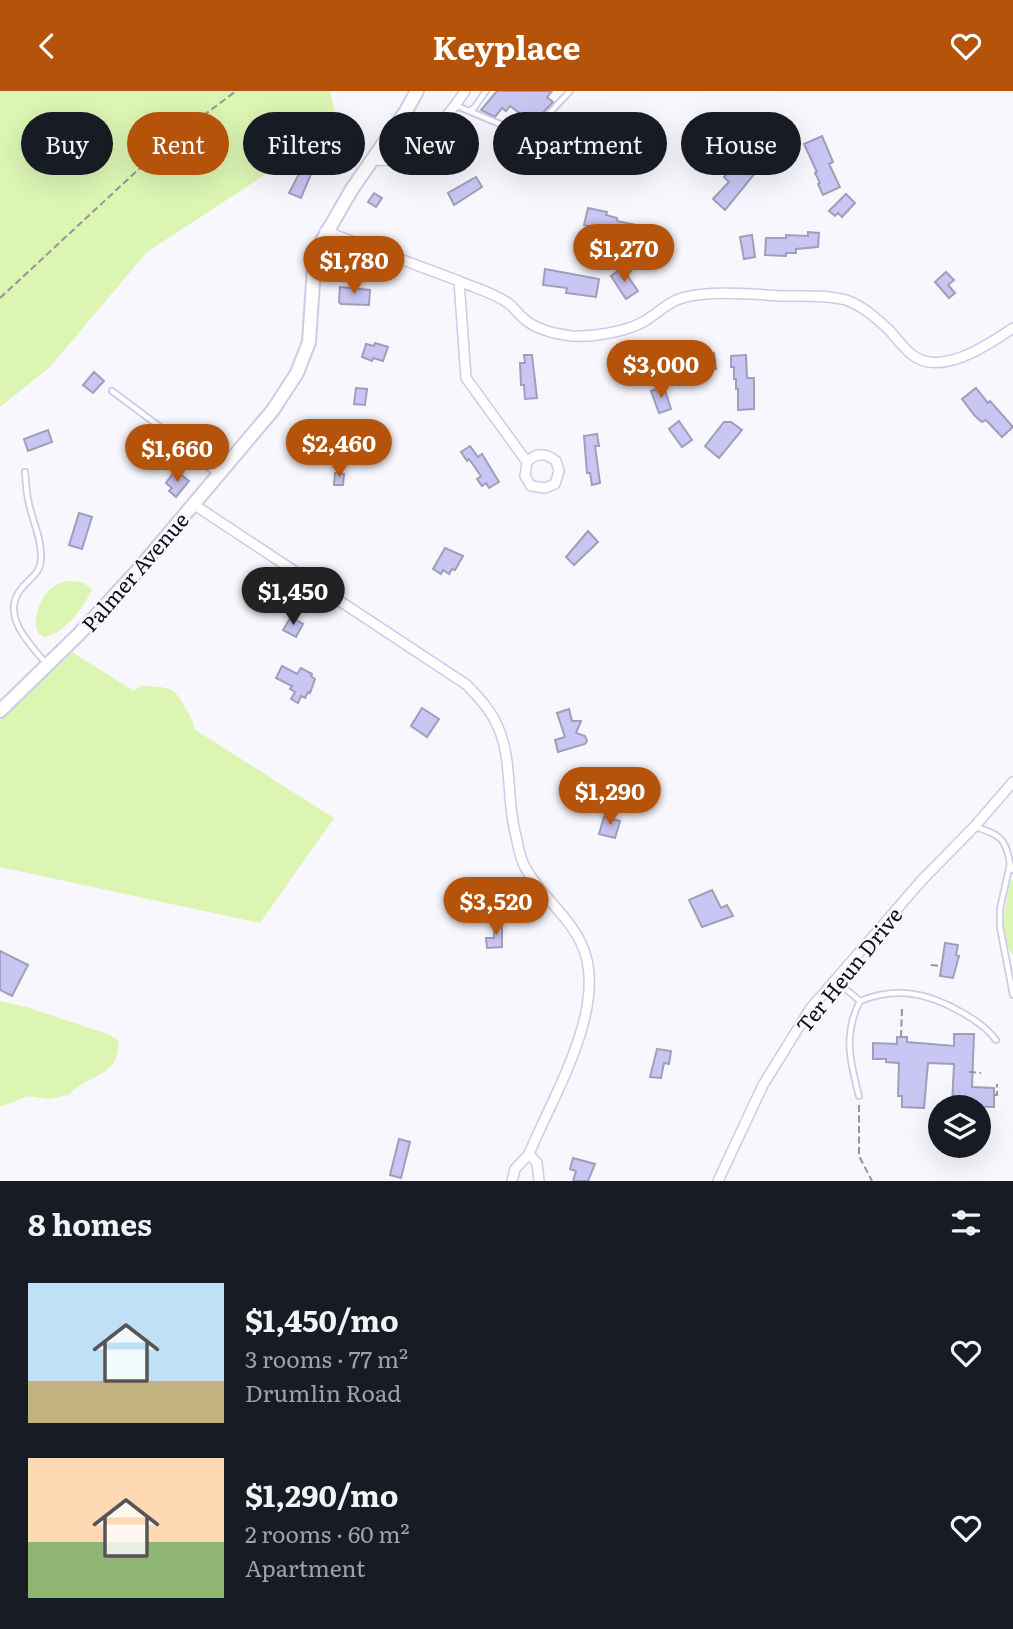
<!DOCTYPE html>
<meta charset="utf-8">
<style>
body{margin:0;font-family:Literata,serif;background:#20242c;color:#f1f3f6;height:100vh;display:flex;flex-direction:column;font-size:26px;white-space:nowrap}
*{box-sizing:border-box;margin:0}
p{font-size:23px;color:#9ea1a6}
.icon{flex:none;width:38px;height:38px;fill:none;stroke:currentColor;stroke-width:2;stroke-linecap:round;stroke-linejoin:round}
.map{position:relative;height:1090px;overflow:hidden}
.panel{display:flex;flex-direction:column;background:#171b24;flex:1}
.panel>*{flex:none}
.top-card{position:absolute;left:21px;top:21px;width:971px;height:63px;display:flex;gap:14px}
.buttons{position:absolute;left:928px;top:1004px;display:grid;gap:14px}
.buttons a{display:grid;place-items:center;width:63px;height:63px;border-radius:50%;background:#171b24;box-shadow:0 7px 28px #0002;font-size:35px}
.price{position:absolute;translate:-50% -60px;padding:0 16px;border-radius:24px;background:#b45309;color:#fff;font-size:23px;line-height:46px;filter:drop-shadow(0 2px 4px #0008)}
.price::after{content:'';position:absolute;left:50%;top:42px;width:21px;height:16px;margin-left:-10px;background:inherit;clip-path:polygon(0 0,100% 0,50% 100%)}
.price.active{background:#222;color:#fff}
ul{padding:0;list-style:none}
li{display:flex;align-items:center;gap:21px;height:175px;padding:0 28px}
li span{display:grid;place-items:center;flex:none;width:196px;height:140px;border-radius:0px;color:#555}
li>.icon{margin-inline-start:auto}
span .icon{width:84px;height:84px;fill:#fffc;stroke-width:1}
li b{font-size:30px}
h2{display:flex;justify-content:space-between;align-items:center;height:84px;padding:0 28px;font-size:30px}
.chip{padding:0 24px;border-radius:32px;background:#171b24;box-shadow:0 7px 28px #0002;font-size:24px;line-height:63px}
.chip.active{background:#b45309;color:#fff}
header{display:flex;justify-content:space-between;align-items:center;height:91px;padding:0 28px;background:#b45309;color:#fff;font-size:32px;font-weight:700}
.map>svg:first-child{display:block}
</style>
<header><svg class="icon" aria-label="back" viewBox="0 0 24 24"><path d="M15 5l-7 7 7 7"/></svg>Keyplace<svg class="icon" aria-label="heart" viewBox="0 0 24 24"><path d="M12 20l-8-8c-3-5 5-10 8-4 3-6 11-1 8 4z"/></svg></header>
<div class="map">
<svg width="1013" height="1090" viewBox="0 0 1013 1090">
<rect width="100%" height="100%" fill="#f7f7fd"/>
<g fill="#dcf5b3">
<polygon points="0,0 330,0 338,36 147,161 50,276 0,316"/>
<path d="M68 490C78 490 86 491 92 499 82 518 66 542 44 546L39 543C31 530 40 506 52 497 56 493 62 492 68 490Z"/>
<path d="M72 561 134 600 141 594C166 598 173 592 186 618 190 625 194 630 194 638L334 727 260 832 0 776V629Z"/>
<path d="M1013 788V864C997 848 1007 811 1010 791Z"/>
<path d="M0 910 30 917 110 944 118 949C122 986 86 983 69 1004L48 1008 28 1005 0 1016Z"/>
</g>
<g fill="#c9c6f4" stroke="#a09eb9" stroke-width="2">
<polygon points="497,0 552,0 547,6 553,11 536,29 534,28 531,31 510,15 506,20 502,17 495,26 481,19"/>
<polygon points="565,23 574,32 545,62 535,53"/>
<polygon points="822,45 833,71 829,73 840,96 823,104 818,93 820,92 815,82 817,81 804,53"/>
<polygon points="748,65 760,76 725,119 713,108 729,91 724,86 733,76 736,79"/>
<polygon points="301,79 311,83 301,107 289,102"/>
<polygon points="476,86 482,96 454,114 448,102"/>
<polygon points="374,102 382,107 376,116 368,111"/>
<polygon points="846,103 855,112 842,126 838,122 835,125 829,120"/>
<polygon points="588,117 607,121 606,124 617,127 617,130 641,135 637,151 625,148 625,145 614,141 584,134"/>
<polygon points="808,141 819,142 818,156 796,158 796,162 786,162 786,165 765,164 766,147 786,147 786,144 808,145"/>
<polygon points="752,144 755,166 744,168 740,146"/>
<polygon points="622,177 638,200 626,208 611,185"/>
<polygon points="545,178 599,188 596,206 566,202 567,197 543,194"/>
<polygon points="946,181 954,189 948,194 955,202 949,207 935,191"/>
<polygon points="340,196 370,199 369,214 341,213 339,211"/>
<polygon points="375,252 388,256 383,270 373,267 372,270 362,266 366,253 374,255"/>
<polygon points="690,259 691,265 714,262 716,278 691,278 691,276 681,277 681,274 661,277 659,261"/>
<polygon points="524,264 532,264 537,307 525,308 524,294 521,294 520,272 525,272"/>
<polygon points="746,264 747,287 754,287 754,318 738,319 738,298 736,298 736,288 734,288 734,276 731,276 731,265"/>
<polygon points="94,281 104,290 93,302 83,294"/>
<polygon points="664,296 671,318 659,322 651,300"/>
<polygon points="356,297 367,298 365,314 354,313"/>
<polygon points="976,297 988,312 990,310 1013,336 1002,346 986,329 982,331 975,325 962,308"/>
<polygon points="679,330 692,349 682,356 669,338"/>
<polygon points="724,331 731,331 742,339 719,367 705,355"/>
<polygon points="48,339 52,351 28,360 24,348"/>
<polygon points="206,339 212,344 209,347 213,350 203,361 193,353"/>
<polygon points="597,343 599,355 595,355 600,392 592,394 590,382 587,382 584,345"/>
<polygon points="156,353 164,360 151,375 143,368"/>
<polygon points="470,355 478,366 482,363 499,391 489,397 486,392 482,395 477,388 481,385 469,368 467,370 461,361"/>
<polygon points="174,381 177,384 179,382 189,390 176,406 169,400 172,397 166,392"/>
<polygon points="335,382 344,383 343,394 334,394"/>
<polygon points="79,422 92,426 82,458 69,454"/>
<polygon points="588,440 598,451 574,474 566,466"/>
<polygon points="445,457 463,465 455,479 452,478 449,483 443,479 441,483 433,478"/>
<polygon points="291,526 303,533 296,546 283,539"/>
<polygon points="282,575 297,583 301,577 312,583 311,585 315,588 310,602 308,601 305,607 301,605 298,612 291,608 295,601 290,598 292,595 276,587"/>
<polygon points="422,617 439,628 427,646 411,635"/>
<polygon points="569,618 572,630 581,630 576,642 585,645 587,650 585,653 558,661 555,649 565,646 557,622"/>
<polygon points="604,726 620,730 615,747 599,743"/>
<polygon points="712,799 721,817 727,814 733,825 702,836 689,809"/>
<polygon points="494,831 502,831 502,856 487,857 486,847 494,847"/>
<polygon points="945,852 958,854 956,864 959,865 953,887 940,885"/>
<polygon points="0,860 28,874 12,905 0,899"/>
<polygon points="954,943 974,943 972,996 994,997 994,1016 952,1015 954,973 928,972 924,1017 902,1016 902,1005 898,1005 899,972 886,971 886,968 873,968 873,952 897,953 897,946 907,946 907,951 954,955"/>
<polygon points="657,958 671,960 669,973 664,972 661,987 650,986"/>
<polygon points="399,1048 410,1051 401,1087 390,1084"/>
<polygon points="573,1067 595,1073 588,1090 573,1090 576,1080 570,1078"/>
</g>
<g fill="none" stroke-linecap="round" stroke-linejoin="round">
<defs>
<g id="lane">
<polyline points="457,15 469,20 474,17 486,0"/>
<polyline points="469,20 507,36 518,45 529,44 570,0"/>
<polyline points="112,300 167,341 215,382"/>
<path d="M25 381C26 390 26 399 28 408 31 427 42 447 41 467 41 482 30 487 21 498 0 524 30 554 47 573"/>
<path d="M976 736C1000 744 1006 747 1010 773"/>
<polyline points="1013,779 1010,773 1000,818 1000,836 1013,904"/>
<polyline points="836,890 860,910"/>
<path d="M859 1005C850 971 843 943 860 910 896 895 928 902 961 921 974 928 987 937 996 949"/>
</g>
<g id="street">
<path d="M371 68C406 79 448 26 465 0"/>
<path d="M325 140 459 190 466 287 527 371C536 361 546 362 556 370L559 380 555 393 545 397 531 395 525 385 527 371"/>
<path d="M459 190C475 197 494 202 508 212 514 216 517 222 523 227 536 239 555 243 572 245 593 246 626 241 645 230 658 222 670 209 686 206 715 199 757 204 787 205 806 205 827 204 846 209 863 215 876 227 889 239 896 247 903 256 911 263 940 287 988 254 1013 237"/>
<path d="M193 413 467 594C479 607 491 619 498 636 513 670 506 710 516 745 518 755 520 767 525 776 540 804 567 823 581 852 611 913 552 1006 529 1063"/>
<polyline points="512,1090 515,1078 529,1063 537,1072 539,1090"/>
<polyline points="718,1090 763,994 810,918 922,789 975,735 1013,691"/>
</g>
<polyline id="secondary" points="0,620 79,543 138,479 273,319 297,282 309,251 315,162 352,98 406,20 417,0"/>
</defs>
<use href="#lane" stroke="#cdcbe7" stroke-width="8"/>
<use href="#street" stroke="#cdcbe7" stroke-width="12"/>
<use href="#secondary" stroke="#cdcbe7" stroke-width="16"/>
<g stroke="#94949b" stroke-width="2" stroke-dasharray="7 3.5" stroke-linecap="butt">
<polyline points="0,207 167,52 236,0"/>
<polyline points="931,874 941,875"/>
<polyline points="901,946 902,918"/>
<polyline points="969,981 981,982"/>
<polyline points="994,1004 997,1004 997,993"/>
<polyline points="859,1014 859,1065 872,1090"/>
</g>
<use href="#lane" stroke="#fff" stroke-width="4.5"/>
<use href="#street" stroke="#fff" stroke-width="9"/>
<use href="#secondary" stroke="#fff" stroke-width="12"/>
</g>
<g text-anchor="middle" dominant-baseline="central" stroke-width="5" stroke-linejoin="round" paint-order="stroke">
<g font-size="21" fill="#0f0f18" stroke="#f7f7fd">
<text transform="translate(134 480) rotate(-49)">Palmer Avenue</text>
<text transform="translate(848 878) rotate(-51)">Ter Heun Drive</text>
</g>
</g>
</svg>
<div class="buttons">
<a><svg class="icon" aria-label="layers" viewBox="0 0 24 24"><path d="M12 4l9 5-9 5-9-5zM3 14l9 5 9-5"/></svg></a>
</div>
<b class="price" style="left:624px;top:193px">$1,270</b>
<b class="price" style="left:354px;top:205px">$1,780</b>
<b class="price" style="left:661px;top:309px">$3,000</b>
<b class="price" style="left:339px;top:388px">$2,460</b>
<b class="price" style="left:177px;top:393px">$1,660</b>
<b class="price active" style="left:293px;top:536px">$1,450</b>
<b class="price" style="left:610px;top:736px">$1,290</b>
<b class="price" style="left:496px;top:846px">$3,520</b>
<div class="top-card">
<a class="chip">Buy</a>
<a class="chip active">Rent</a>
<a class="chip">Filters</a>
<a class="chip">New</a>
<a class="chip">Apartment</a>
<a class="chip">House</a>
</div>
</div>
<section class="panel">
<h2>8 homes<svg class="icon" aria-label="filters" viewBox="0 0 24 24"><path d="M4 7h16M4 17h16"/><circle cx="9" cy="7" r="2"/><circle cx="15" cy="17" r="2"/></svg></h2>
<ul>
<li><span style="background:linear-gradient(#bfe0f5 70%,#c2b280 0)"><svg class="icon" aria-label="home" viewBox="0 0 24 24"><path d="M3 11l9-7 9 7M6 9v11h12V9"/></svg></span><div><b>$1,450/mo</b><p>3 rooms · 77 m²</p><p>Drumlin Road</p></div><svg class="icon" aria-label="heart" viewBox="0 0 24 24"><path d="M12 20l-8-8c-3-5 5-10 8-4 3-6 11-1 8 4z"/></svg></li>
<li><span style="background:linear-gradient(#ffd9b3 60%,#8fb573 0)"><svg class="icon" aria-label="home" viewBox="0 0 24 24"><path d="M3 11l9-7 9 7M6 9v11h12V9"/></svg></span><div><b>$1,290/mo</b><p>2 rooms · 60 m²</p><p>Apartment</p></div><svg class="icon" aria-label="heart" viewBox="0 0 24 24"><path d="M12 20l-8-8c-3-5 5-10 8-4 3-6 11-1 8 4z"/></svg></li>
</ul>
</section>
